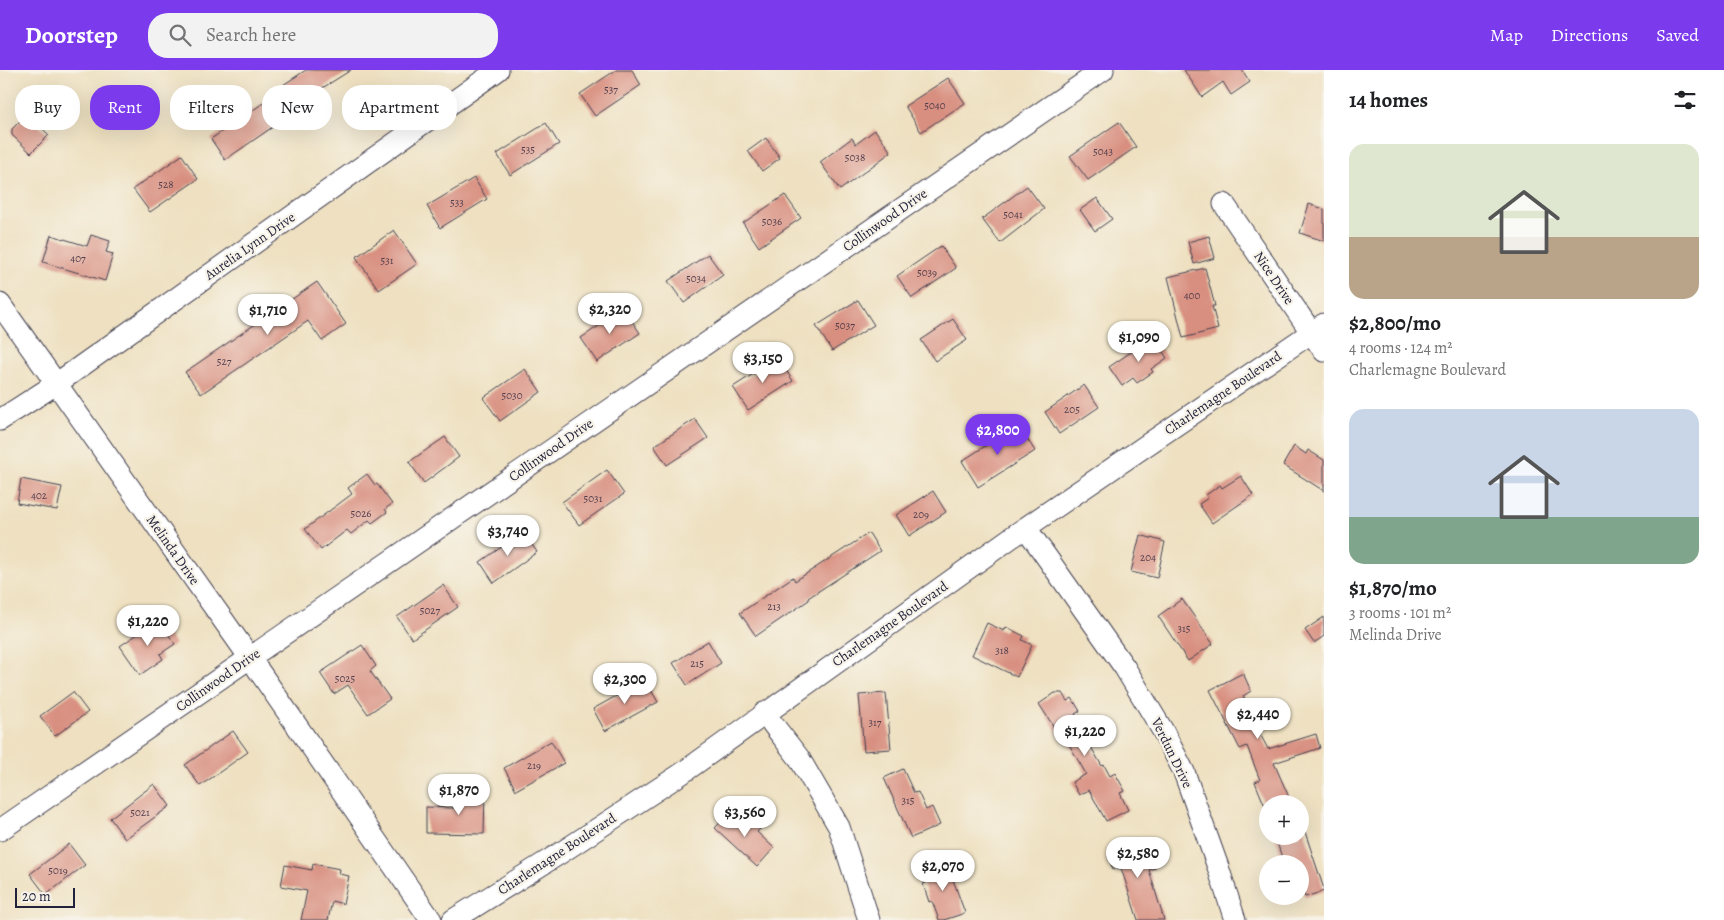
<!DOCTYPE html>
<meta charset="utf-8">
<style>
body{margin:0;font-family:Alegreya,serif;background:#f2f2f2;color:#202124;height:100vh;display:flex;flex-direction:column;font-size:19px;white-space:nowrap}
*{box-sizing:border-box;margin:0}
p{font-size:16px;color:#757577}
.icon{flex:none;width:28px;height:28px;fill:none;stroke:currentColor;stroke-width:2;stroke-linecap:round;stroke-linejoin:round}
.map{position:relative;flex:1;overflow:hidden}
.drawer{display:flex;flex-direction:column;background:#fff;width:400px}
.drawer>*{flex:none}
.banner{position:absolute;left:15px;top:15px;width:475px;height:45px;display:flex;gap:10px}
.tools{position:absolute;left:1259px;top:725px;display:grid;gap:10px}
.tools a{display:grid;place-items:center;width:50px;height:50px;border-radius:50%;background:#fff;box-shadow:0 5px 20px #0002;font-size:25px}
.scale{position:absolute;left:15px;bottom:12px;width:60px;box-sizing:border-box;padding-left:5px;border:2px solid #22223b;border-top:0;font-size:14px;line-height:18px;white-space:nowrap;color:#22223b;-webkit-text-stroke:4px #f7f3e8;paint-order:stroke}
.price{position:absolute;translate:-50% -42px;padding:0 11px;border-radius:18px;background:#fff;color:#222;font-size:16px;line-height:32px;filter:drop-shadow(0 1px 2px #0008)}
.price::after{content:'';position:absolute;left:50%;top:30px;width:15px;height:11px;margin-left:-8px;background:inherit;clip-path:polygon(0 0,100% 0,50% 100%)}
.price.selected{background:#7c3aed;color:#fff}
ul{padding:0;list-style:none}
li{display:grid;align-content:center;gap:10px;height:265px;padding:0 25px}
li span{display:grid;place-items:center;height:155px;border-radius:15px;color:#555}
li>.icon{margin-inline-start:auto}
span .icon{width:90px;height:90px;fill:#fffc;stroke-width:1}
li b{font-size:21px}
h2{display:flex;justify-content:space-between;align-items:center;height:60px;padding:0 25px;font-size:21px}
.tag{padding:0 18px;border-radius:20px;background:#fff;box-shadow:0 5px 20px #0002;font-size:18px;line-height:45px}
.tag.selected{background:#7c3aed;color:#fff}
header{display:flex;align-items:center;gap:30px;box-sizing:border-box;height:70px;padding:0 25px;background:#7c3aed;color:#fff}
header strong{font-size:24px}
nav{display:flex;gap:28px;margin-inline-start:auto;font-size:18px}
.search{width:350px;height:45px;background:#f2f2f2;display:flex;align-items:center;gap:12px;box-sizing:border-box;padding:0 18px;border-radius:20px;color:#757577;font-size:19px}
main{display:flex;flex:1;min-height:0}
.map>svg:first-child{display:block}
</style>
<header>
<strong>Doorstep</strong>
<div class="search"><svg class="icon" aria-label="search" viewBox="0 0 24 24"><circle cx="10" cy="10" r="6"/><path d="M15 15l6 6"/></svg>Search here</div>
<nav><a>Map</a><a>Directions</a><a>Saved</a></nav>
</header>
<main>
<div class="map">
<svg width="1324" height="850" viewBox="0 0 1324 850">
<rect width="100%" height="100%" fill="#f7f3e8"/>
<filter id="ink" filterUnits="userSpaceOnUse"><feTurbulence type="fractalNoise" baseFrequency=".02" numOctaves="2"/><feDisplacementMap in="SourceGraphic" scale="10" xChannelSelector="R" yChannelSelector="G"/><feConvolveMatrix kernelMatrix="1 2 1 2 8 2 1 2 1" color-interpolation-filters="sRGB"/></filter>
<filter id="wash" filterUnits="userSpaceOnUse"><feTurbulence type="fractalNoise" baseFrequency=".0096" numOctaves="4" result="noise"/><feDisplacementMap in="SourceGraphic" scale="20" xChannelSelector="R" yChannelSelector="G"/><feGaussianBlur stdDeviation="1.12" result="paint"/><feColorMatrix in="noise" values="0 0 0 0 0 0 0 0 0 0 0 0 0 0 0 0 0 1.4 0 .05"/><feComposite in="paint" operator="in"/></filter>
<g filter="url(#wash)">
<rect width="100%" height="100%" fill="#eee0c0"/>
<g id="blocks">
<g fill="#d88f80">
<polygon points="306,0 351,0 273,49 277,54 225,90 211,69 285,18 283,15"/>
<polygon points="616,0 632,0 641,15 595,46 580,24"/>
<polygon points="1184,0 1242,0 1250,12 1231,25 1223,12 1202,27"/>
<polygon points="948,8 965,33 921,62 905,36"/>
<polygon points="24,47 30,47 49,65 31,83 12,65 12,59"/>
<polygon points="1119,52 1136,77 1088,110 1070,86"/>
<polygon points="546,53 559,74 510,105 497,84"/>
<polygon points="875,60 891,82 840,120 820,92 852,68 856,74"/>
<polygon points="766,68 780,88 762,101 748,81"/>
<polygon points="182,85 198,109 150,142 133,119"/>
<polygon points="474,108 487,129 440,158 427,136"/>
<polygon points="1027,116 1044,139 1000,173 982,149"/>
<polygon points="785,125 801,148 759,177 743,153"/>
<polygon points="1097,128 1112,149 1095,161 1080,140"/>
<polygon points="1309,134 1324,139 1324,171 1300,163"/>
<polygon points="394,160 417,194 379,220 356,187"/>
<polygon points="51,165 87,176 91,165 110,171 106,182 113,184 105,211 43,192"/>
<polygon points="1209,166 1215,188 1194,194 1188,172"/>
<polygon points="941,176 956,198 912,228 897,206"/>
<polygon points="708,184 723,205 684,233 668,211"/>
<polygon points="1205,198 1215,236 1212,236 1218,259 1183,268 1168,207"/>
<polygon points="317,212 346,254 322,271 308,251 201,324 185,302"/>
<polygon points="858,230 874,255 832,281 816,256"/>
<polygon points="624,239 640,263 597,292 581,268"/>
<polygon points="953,249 967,270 935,291 921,270"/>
<polygon points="1153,267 1167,288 1151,299 1153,302 1137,313 1133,308 1122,316 1109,297"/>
<polygon points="778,288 793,311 748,340 733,317"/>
<polygon points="525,299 541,322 500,351 483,328"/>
<polygon points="1084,315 1099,337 1059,364 1045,342"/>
<polygon points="695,349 708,368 667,395 654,376"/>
<polygon points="1018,355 1035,381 978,417 962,391"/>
<polygon points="445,367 459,387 424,413 409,392"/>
<polygon points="1294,376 1306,384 1308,380 1324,390 1324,421 1283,395"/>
<polygon points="607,400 624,424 579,455 562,432"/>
<polygon points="367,404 375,415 377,414 392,434 385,439 387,442 372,453 369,450 351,464 347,460 321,480 305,459 352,424 348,418"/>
<polygon points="1241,406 1253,425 1212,453 1199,434 1208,428 1206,425 1220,415 1222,418"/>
<polygon points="21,409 62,417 57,440 17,433"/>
<polygon points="933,421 946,442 909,466 896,445"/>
<polygon points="523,462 537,482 494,513 480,492"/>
<polygon points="869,463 880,481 808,528 809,530 756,566 740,543 793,507 795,511"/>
<polygon points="1140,465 1165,472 1157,508 1131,502"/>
<polygon points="443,515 458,537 412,569 397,547"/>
<polygon points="1182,529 1213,574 1188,591 1158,546"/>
<polygon points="1324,547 1324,566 1314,573 1305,560"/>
<polygon points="158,550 175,574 160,584 163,589 140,605 120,576"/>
<polygon points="987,553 1004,561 1006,557 1024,566 1022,570 1032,575 1017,607 972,585"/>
<polygon points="708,571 721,593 687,615 673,593"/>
<polygon points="362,575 376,596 370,601 390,629 368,644 348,615 334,624 320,603"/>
<polygon points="1243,603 1251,621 1243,626 1254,648 1252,649 1268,679 1316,664 1320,678 1274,693 1292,734 1264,734 1255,712 1260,710 1247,676 1240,679 1210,620"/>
<polygon points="645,610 658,632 605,661 593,639"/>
<polygon points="73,622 88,642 55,666 40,646"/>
<polygon points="886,623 891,679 864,681 859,625"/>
<polygon points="1055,623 1062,623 1067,631 1072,628 1080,641 1075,644 1084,658 1082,660 1084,665 1102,696 1104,695 1110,706 1115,703 1125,721 1120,723 1128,740 1106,751 1089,720 1079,725 1072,712 1086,704 1066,669 1063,671 1039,634"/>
<polygon points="233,661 248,682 200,716 185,695"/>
<polygon points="551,671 564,693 516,720 504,698"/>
<polygon points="903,699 914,723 918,722 926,740 932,737 940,755 911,768 884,708"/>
<polygon points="154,714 170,736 125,769 110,748"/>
<polygon points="454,722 485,723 484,764 426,763 426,737 454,738"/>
<polygon points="730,742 739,750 744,744 760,759 757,762 774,778 757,797 715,758"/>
<polygon points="1300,756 1303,756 1324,819 1324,821 1305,827 1300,815 1300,794 1284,794 1275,766 1300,766"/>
<polygon points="1137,769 1141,782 1149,779 1155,798 1149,800 1164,850 1138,850 1121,798 1113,800 1108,786 1115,783 1113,777"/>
<polygon points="69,774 85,795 46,825 30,804"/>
<polygon points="947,793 965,843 944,850 939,850 932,831 929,832 923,814 926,813 922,802"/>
<polygon points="313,794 340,799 339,804 349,806 343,834 332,831 328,850 301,850 307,821 281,816 285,795 312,800"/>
</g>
</g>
</g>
<g filter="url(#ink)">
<use href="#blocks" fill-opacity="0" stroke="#413e4f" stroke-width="1"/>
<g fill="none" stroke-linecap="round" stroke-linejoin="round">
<defs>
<g id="minor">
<polyline points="1224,134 1324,281"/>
<polyline points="0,234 250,588 431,850"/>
<polyline points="0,350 56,314 498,0"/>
<polyline points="1026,458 1125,598 1163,661 1184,702 1218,797 1235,850"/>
<polyline points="764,643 799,688 839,757 869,850"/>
<polyline points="0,760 1103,0"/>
<polyline points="453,850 562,782 681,704 1012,467 1324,254"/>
</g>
</defs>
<use href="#minor" stroke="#413e4f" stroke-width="23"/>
<use href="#minor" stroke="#fff" stroke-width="21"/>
</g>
</g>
<g text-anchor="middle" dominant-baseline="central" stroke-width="4.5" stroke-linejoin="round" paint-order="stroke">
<g font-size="11" fill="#503d4c">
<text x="611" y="19">537</text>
<text x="935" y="35">5040</text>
<text x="528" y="79">535</text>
<text x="1103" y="81">5043</text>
<text x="855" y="87">5038</text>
<text x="166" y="114">528</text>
<text x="457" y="132">533</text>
<text x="1013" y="144">5041</text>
<text x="772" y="151">5036</text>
<text x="78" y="188">407</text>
<text x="387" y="190">531</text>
<text x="927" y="202">5039</text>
<text x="696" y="208">5034</text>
<text x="1192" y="225">400</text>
<text x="845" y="255">5037</text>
<text x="224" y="291">527</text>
<text x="512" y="325">5030</text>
<text x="1072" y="339">205</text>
<text x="39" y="425">402</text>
<text x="593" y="428">5031</text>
<text x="361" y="443">5026</text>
<text x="921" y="444">209</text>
<text x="1148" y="487">204</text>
<text x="774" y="536">213</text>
<text x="430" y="540">5027</text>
<text x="1184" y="558">315</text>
<text x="1002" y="580">318</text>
<text x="697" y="593">215</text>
<text x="345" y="608">5025</text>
<text x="875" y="652">317</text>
<text x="534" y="695">219</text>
<text x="908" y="730">315</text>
<text x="140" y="742">5021</text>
<text x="58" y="800">5019</text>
</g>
<g font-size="14" fill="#22223b" stroke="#f7f3e8">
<text transform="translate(885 150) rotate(-35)">Collinwood Drive</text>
<text transform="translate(250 176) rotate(-35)">Aurelia Lynn Drive</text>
<text transform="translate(1274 208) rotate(56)">Nice Drive</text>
<text transform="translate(1223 323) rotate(-34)">Charlemagne Boulevard</text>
<text transform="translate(551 380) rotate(-35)">Collinwood Drive</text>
<text transform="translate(173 480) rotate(55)">Melinda Drive</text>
<text transform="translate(890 554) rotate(-35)">Charlemagne Boulevard</text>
<text transform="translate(218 610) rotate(-35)">Collinwood Drive</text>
<text transform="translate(1172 683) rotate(64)">Verdun Drive</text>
<text transform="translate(557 784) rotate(-33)">Charlemagne Boulevard</text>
</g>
</g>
</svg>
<div class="tools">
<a>+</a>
<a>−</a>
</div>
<div class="scale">20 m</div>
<b class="price" style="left:610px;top:265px">$2,320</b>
<b class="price" style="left:268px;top:266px">$1,710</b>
<b class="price" style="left:1139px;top:293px">$1,090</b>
<b class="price" style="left:763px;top:314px">$3,150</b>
<b class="price selected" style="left:998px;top:386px">$2,800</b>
<b class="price" style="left:508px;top:487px">$3,740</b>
<b class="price" style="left:148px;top:577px">$1,220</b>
<b class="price" style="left:625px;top:635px">$2,300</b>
<b class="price" style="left:1258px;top:670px">$2,440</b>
<b class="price" style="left:1085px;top:687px">$1,220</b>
<b class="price" style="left:459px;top:746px">$1,870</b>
<b class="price" style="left:745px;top:768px">$3,560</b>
<b class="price" style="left:1138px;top:809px">$2,580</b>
<b class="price" style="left:943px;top:822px">$2,070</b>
<div class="banner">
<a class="tag">Buy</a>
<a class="tag selected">Rent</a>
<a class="tag">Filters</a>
<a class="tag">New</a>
<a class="tag">Apartment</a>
</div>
</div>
<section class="drawer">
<h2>14 homes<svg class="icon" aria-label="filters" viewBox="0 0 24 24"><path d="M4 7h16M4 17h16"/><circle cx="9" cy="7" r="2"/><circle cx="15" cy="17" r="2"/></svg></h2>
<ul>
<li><span style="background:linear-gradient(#dfe7d0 60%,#b9a48a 0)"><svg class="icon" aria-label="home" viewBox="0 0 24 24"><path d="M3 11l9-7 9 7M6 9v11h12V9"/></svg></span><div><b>$2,800/mo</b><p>4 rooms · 124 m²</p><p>Charlemagne Boulevard</p></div></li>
<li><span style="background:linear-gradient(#c9d6e8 70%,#7fa58c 0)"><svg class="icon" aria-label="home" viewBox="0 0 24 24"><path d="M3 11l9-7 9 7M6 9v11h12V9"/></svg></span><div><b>$1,870/mo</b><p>3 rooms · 101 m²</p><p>Melinda Drive</p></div></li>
</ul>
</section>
</main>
